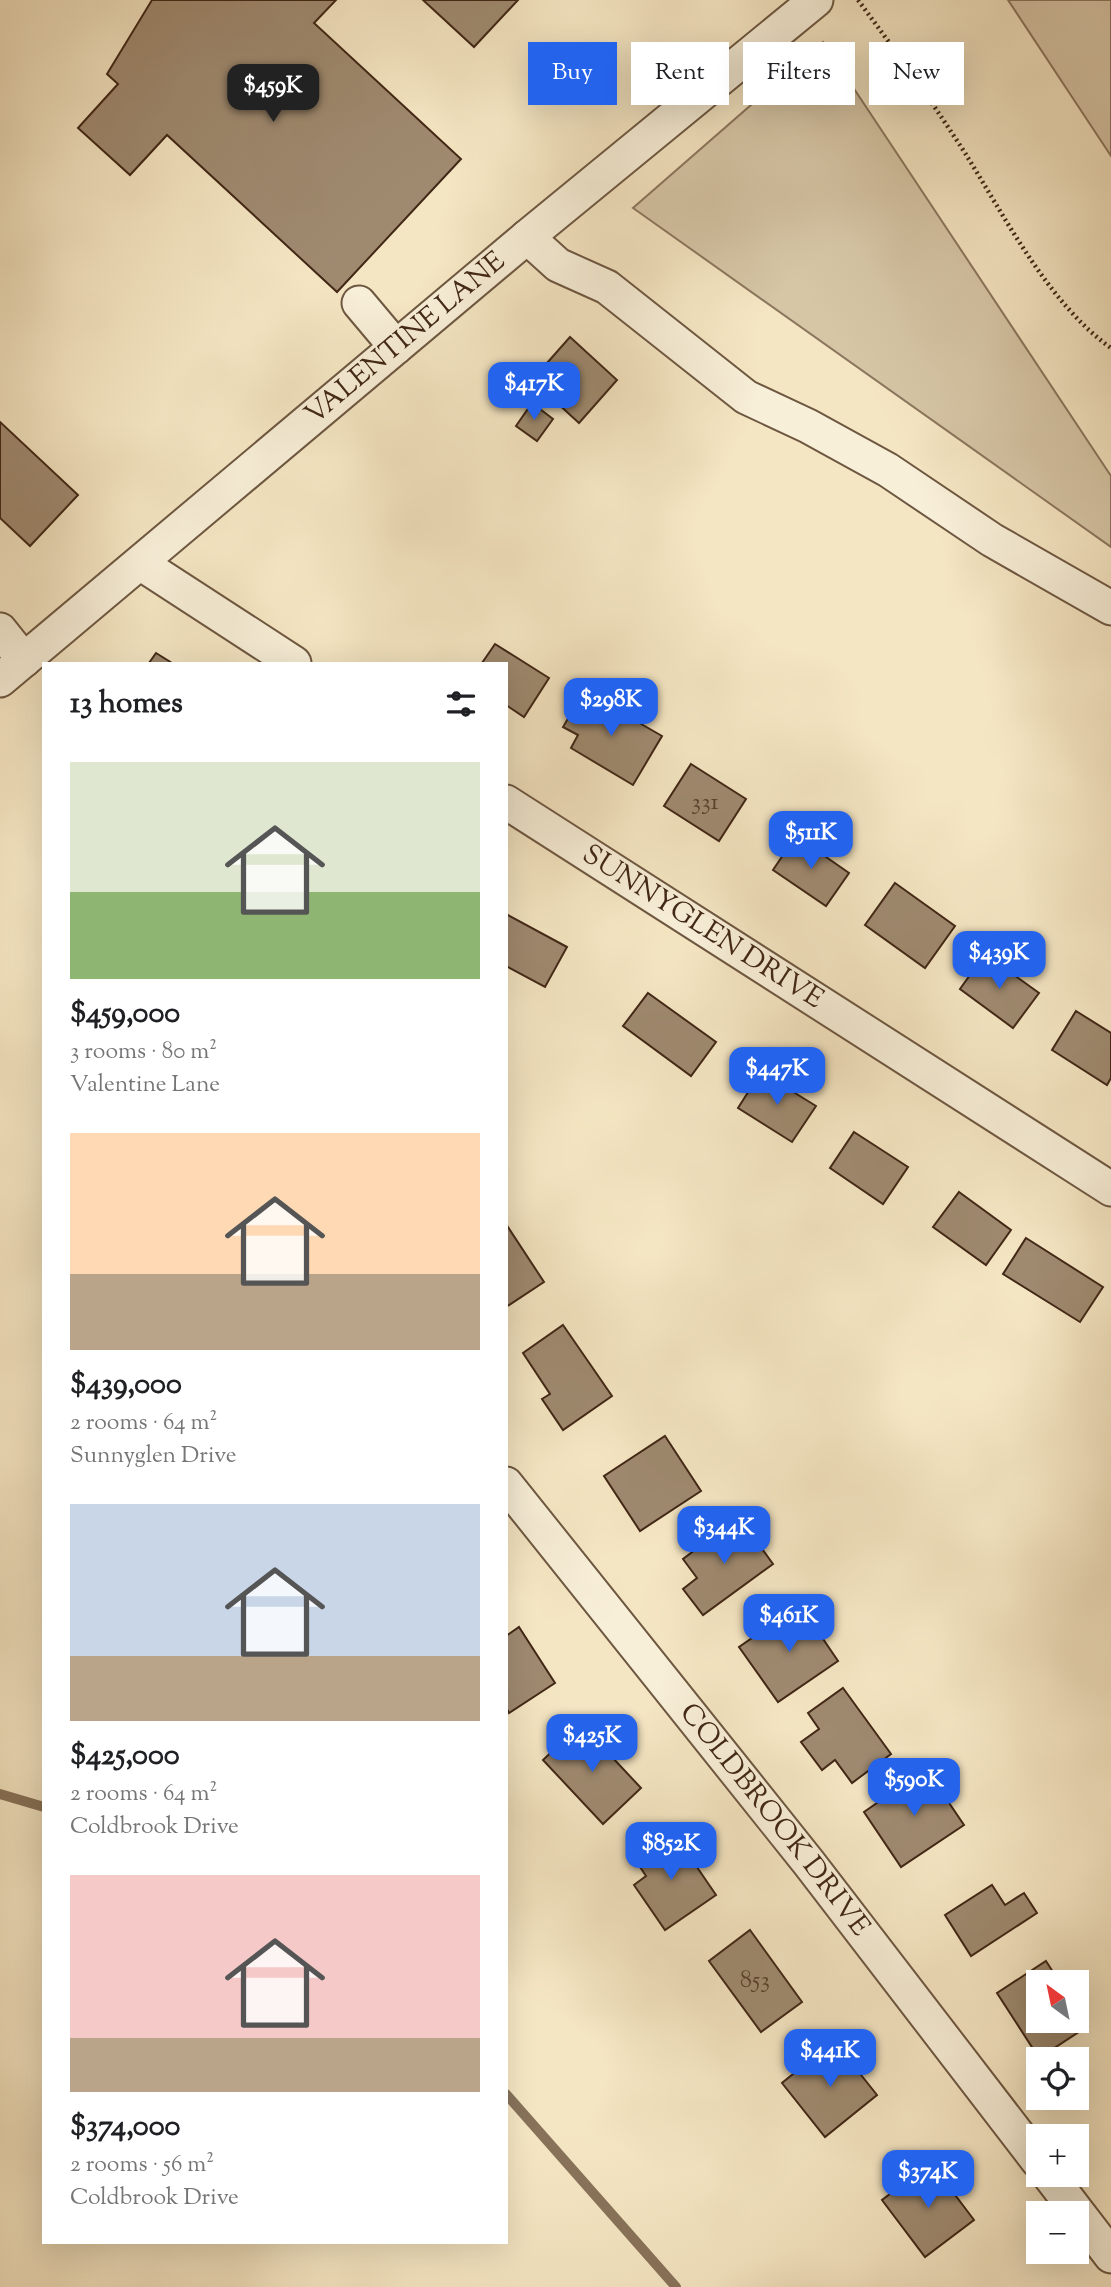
<!DOCTYPE html>
<meta charset="utf-8">
<style>
body{margin:0;font-family:"Sorts Mill Goudy",serif;background:#f6f6f6;color:#202124;height:100vh;display:flex;flex-direction:column;font-size:26px;white-space:nowrap}
*{box-sizing:border-box;margin:0}
p{font-size:23px;color:#757577}
.icon{flex:none;width:38px;height:38px;fill:none;stroke:currentColor;stroke-width:2;stroke-linecap:round;stroke-linejoin:round}
.map{position:relative;flex:1;overflow:hidden}
.panel{position:absolute;left:42px;top:662px;width:466px;height:1582px;display:flex;flex-direction:column;background:#fff;border-radius:0px;box-shadow:0 7px 28px #0002}
.panel>*{flex:none}
.hud{position:absolute;left:528px;top:42px;width:476px;height:63px;display:flex;gap:14px}
.needle{width:46px;rotate:327deg}
.fabs{position:absolute;left:1026px;top:1970px;display:grid;gap:14px}
.fabs a{display:grid;place-items:center;width:63px;height:63px;border-radius:0px;background:#fff;box-shadow:0 7px 28px #0002;font-size:35px}
.price{position:absolute;translate:-50% -60px;padding:0 16px;border-radius:14px;background:#2563eb;color:#fff;font-size:23px;line-height:46px;filter:drop-shadow(0 2px 4px #0008)}
.price::after{content:'';position:absolute;left:50%;top:42px;width:21px;height:16px;margin-left:-10px;background:inherit;clip-path:polygon(0 0,100% 0,50% 100%)}
.price.active{background:#222;color:#fff}
ul{padding:0;list-style:none}
li{display:grid;align-content:center;gap:14px;height:371px;padding:0 28px}
li span{display:grid;place-items:center;height:217px;border-radius:0px;color:#555}
li>.icon{margin-inline-start:auto}
span .icon{width:126px;height:126px;fill:#fffc;stroke-width:1}
li b{font-size:30px}
h2{display:flex;justify-content:space-between;align-items:center;height:84px;padding:0 28px;font-size:30px}
.tag{padding:0 24px;border-radius:0px;background:#fff;box-shadow:0 7px 28px #0002;font-size:24px;line-height:63px}
.tag.active{background:#2563eb;color:#fff}
.map>svg:first-child{display:block}
</style>
<div class="map">
<svg width="1111" height="2287" viewBox="0 0 1111 2287">
<rect width="100%" height="100%" fill="#f5e6c3"/>
<filter id="stains"><feTurbulence type="fractalNoise" baseFrequency=".00286" numOctaves="4"/><feColorMatrix values="0 0 0 0 .2 0 0 0 0 .09 0 0 0 0 .02 0 0 0 .5 -.17"/></filter>
<radialGradient id="worn" r=".72"><stop offset=".6" stop-color="#630" stop-opacity="0"/><stop offset="1" stop-color="#630" stop-opacity=".3"/></radialGradient>
<g fill="#d6c6a6" stroke="#8c765e" stroke-width="2">
<polygon points="1008,0 1111,0 1111,156"/>
<polygon points="823,42 1111,476 1111,547 633,208"/>
</g>
<g fill="none" stroke-linecap="round" stroke-linejoin="round">
<g stroke="#88735a" stroke-width="10">
<polyline points="0,1794 44,1807"/>
<polyline points="506,2094 676,2287"/>
</g>
</g>
<g fill="#9f8a70" stroke="#412716" stroke-width="2">
<polygon points="152,0 336,0 314,23 461,159 337,292 167,135 130,175 78,128 118,84 107,74"/>
<polygon points="423,0 518,0 474,47"/>
<polygon points="570,337 617,380 579,423 532,380"/>
<polygon points="532,403 553,419 537,441 516,426"/>
<polygon points="0,422 78,495 30,546 0,518"/>
<polygon points="495,644 549,678 524,717 506,705 506,663 482,663"/>
<polygon points="156,653 172,663 149,663"/>
<polygon points="584,691 662,736 633,785 571,748 578,735 563,727"/>
<polygon points="691,764 746,799 719,841 664,806"/>
<polygon points="796,836 849,873 826,906 773,870"/>
<polygon points="895,883 955,926 925,968 865,925"/>
<polygon points="506,914 567,947 545,987 506,966"/>
<polygon points="985,954 1039,993 1013,1028 960,989"/>
<polygon points="648,993 716,1042 691,1076 623,1026"/>
<polygon points="1076,1011 1111,1033 1111,1078 1107,1085 1052,1050"/>
<polygon points="761,1072 816,1106 792,1142 738,1108"/>
<polygon points="854,1132 908,1167 883,1204 830,1168"/>
<polygon points="959,1192 1011,1230 986,1265 933,1227"/>
<polygon points="506,1224 544,1282 506,1307"/>
<polygon points="1026,1238 1103,1287 1080,1322 1003,1274"/>
<polygon points="563,1325 612,1396 563,1430 542,1399 550,1394 523,1353"/>
<polygon points="665,1436 701,1491 640,1531 604,1476"/>
<polygon points="739,1517 773,1564 703,1615 683,1589 697,1578 683,1559"/>
<polygon points="800,1605 838,1661 778,1702 739,1647"/>
<polygon points="519,1627 555,1683 509,1713 506,1707 506,1636"/>
<polygon points="843,1688 891,1754 852,1783 835,1760 822,1770 801,1742 819,1729 808,1713"/>
<polygon points="581,1724 641,1788 603,1824 543,1760"/>
<polygon points="926,1769 964,1825 901,1867 864,1812"/>
<polygon points="673,1832 716,1895 665,1930 634,1885 646,1876 634,1858"/>
<polygon points="992,1885 1005,1905 1024,1893 1037,1913 971,1956 945,1915"/>
<polygon points="750,1930 802,2002 761,2032 709,1961"/>
<polygon points="1046,1961 1060,1983 1038,1983 1038,2021 1076,2021 1076,2008 1088,2026 1039,2058 997,1993"/>
<polygon points="834,2041 877,2095 825,2137 782,2083"/>
<polygon points="931,2163 974,2220 925,2257 882,2200"/>
</g>
<g fill="none" stroke-linecap="round" stroke-linejoin="round">
<defs>
<g id="minor">
<polyline points="527,237 558,265 607,287 746,397 808,426 888,470 992,540 1111,608"/>
<polyline points="359,303 396,347"/>
<polyline points="140,563 294,663"/>
<polyline points="0,630 24,660"/>
<path id="s1" d="M0 680 527 237 816 0"/>
<path id="s2" d="M506 802 1111 1189"/>
<path id="s3" d="M506 1484 809 1863 1038 2161"/>
<polyline points="1049,2175 1111,2256"/>
</g>
</defs>
<use href="#minor" stroke="#6e5741" stroke-width="37"/>
<path stroke="#412716" stroke-width="4.5" stroke-dasharray="2 3.5" stroke-linecap="butt" d="M858 0C895 50 931 100 965 153 1005 217 1049 304 1111 348"/>
<use href="#minor" stroke="#f8efd8" stroke-width="33"/>
</g>
<g text-anchor="middle" dominant-baseline="central" stroke-width="5" stroke-linejoin="round" paint-order="stroke">
<g font-size="24" fill="#58402c">
<text x="705" y="803">331</text>
<text x="755" y="1981">853</text>
</g>
<g font-size="28" fill="#412716" stroke="#f8efd8">
<text stroke="none"><textPath href="#s1" startOffset="530">VALENTINE LANE</textPath></text>
<text stroke="none"><textPath href="#s2" startOffset="233">SUNNYGLEN DRIVE</textPath></text>
<text stroke="none"><textPath href="#s3" startOffset="430">COLDBROOK DRIVE</textPath></text>
</g>
</g>
<rect width="100%" height="100%" filter="url(#stains)"/>
<rect width="100%" height="100%" fill="url(#worn)"/>
</svg>
<div class="fabs">
<a><svg class="needle" viewBox="-14 -14 28 28"><path d="M0-13l5 13h-10z" fill="#e53935"/><path d="M0 13l5-13h-10z" fill="#757577"/></svg></a>
<a><svg class="icon" aria-label="locate" viewBox="0 0 24 24"><circle cx="12" cy="12" r="6"/><path d="M12 2v4M12 18v4M2 12h4M18 12h4"/></svg></a>
<a>+</a>
<a>−</a>
</div>
<b class="price active" style="left:273px;top:124px">$459K</b>
<b class="price" style="left:534px;top:422px">$417K</b>
<b class="price" style="left:611px;top:738px">$298K</b>
<b class="price" style="left:811px;top:871px">$511K</b>
<b class="price" style="left:999px;top:991px">$439K</b>
<b class="price" style="left:777px;top:1107px">$447K</b>
<b class="price" style="left:724px;top:1566px">$344K</b>
<b class="price" style="left:789px;top:1654px">$461K</b>
<b class="price" style="left:592px;top:1774px">$425K</b>
<b class="price" style="left:914px;top:1818px">$590K</b>
<b class="price" style="left:671px;top:1882px">$852K</b>
<b class="price" style="left:830px;top:2089px">$441K</b>
<b class="price" style="left:928px;top:2210px">$374K</b>
<div class="hud">
<a class="tag active">Buy</a>
<a class="tag">Rent</a>
<a class="tag">Filters</a>
<a class="tag">New</a>
</div>
<section class="panel">
<h2>13 homes<svg class="icon" aria-label="filters" viewBox="0 0 24 24"><path d="M4 7h16M4 17h16"/><circle cx="9" cy="7" r="2"/><circle cx="15" cy="17" r="2"/></svg></h2>
<ul>
<li><span style="background:linear-gradient(#dfe7d0 60%,#8fb573 0)"><svg class="icon" aria-label="home" viewBox="0 0 24 24"><path d="M3 11l9-7 9 7M6 9v11h12V9"/></svg></span><div><b>$459,000</b><p>3 rooms · 80 m²</p><p>Valentine Lane</p></div></li>
<li><span style="background:linear-gradient(#ffd9b3 65%,#b9a48a 0)"><svg class="icon" aria-label="home" viewBox="0 0 24 24"><path d="M3 11l9-7 9 7M6 9v11h12V9"/></svg></span><div><b>$439,000</b><p>2 rooms · 64 m²</p><p>Sunnyglen Drive</p></div></li>
<li><span style="background:linear-gradient(#c9d6e8 70%,#b9a48a 0)"><svg class="icon" aria-label="home" viewBox="0 0 24 24"><path d="M3 11l9-7 9 7M6 9v11h12V9"/></svg></span><div><b>$425,000</b><p>2 rooms · 64 m²</p><p>Coldbrook Drive</p></div></li>
<li><span style="background:linear-gradient(#f6c9c9 75%,#b9a48a 0)"><svg class="icon" aria-label="home" viewBox="0 0 24 24"><path d="M3 11l9-7 9 7M6 9v11h12V9"/></svg></span><div><b>$374,000</b><p>2 rooms · 56 m²</p><p>Coldbrook Drive</p></div></li>
</ul>
</section>
</div>
